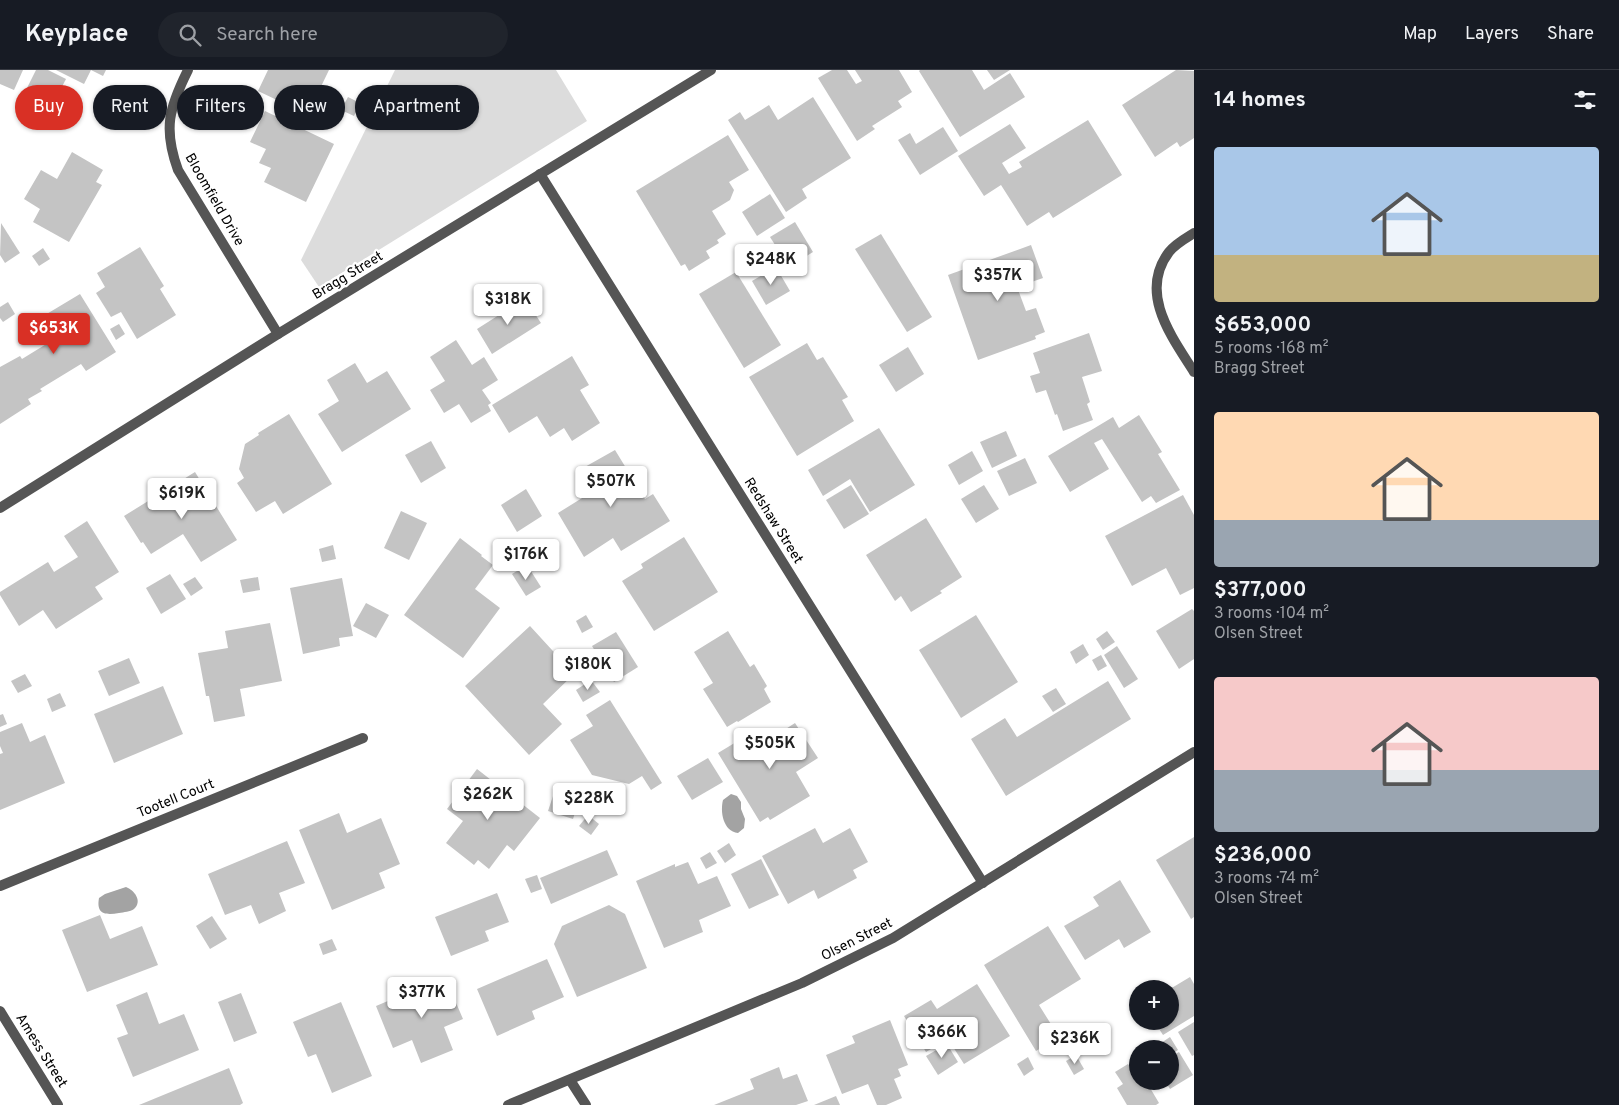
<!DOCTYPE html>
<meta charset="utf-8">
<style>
body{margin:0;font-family:Overpass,sans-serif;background:#20242c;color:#f1f3f6;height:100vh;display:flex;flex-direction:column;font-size:19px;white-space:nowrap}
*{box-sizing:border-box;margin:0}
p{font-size:16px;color:#9ea1a6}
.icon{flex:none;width:28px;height:28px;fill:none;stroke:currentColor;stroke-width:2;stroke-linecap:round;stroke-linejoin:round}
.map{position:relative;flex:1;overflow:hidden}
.panel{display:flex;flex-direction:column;background:#171b24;width:425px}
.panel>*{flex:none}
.banner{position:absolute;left:15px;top:15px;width:475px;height:45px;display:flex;gap:10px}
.fabs{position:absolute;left:1129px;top:910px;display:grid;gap:10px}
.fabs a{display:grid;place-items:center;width:50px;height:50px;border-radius:50%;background:#171b24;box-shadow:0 1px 4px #0004;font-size:25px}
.price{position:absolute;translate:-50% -42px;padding:0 11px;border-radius:5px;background:#fff;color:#222;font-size:16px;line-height:32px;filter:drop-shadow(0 1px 2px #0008)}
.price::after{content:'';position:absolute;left:50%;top:30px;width:15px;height:11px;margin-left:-8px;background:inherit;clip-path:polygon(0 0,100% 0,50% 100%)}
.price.on{background:#d93025;color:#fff}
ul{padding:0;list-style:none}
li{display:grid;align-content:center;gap:10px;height:265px;padding:0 20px}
li span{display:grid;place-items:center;height:155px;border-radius:5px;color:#555}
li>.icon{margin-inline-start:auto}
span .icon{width:90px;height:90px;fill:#fffc;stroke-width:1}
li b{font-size:21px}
h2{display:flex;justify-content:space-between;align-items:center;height:60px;padding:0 20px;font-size:21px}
.pill{padding:0 18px;border-radius:22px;background:#171b24;box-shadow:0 1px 4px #0004;font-size:18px;line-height:45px}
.pill.on{background:#d93025;color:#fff}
header{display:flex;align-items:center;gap:30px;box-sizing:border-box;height:70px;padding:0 25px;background:#171b24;border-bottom:1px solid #363941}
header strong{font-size:24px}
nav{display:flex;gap:28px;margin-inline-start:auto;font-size:18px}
.search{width:350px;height:45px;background:#20242c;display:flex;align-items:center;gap:12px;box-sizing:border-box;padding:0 18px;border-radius:28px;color:#9ea1a6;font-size:19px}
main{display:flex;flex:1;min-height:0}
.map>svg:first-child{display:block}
</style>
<header>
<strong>Keyplace</strong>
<div class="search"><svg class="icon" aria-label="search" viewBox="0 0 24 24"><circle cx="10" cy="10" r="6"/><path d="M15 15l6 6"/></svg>Search here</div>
<nav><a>Map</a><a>Layers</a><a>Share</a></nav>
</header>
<main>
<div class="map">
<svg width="1194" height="1035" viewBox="0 0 1194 1035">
<rect width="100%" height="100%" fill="#fff"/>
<polygon fill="#dcdcdc" points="395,0 556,0 587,51 319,217 301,190"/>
<g fill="#a3a3a3">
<path d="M731 724 737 726 741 732V739L745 749 744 758 738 763C723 761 720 742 723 730Z"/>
<path d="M126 817C134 820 143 831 134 839 130 842 124 842 119 843 106 845 96 845 99 828L105 824Z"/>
</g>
<g fill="#c4c4c4">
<polygon points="0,0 23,0 14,20 0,14"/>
<polygon points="36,0 48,0 66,9 53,34 26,20"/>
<polygon points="56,0 106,0 103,6 91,0 84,14"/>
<polygon points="268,0 329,0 314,31 307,27 300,41 258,21"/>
<polygon points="832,0 847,0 856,14 862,11 855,0 899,0 912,22 898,31 902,37 872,56 875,59 857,71 818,8"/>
<polygon points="920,0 972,0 984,20 1010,3 1025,27 960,67 919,1"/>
<polygon points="987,0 1010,0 994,10"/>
<polygon points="1176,0 1194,1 1194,68 1180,77 1177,72 1155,87 1122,35"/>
<polygon points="348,27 360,33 354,46 341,40"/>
<polygon points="813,27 851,88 802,119 807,128 786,142 728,50 740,42 745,50 769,35 778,50"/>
<polygon points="265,41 334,74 306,132 264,112 271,98 259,93 266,79 250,72"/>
<polygon points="1088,50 1122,105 1053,148 1049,142 1027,156 1001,115 984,126 958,86 1010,54 1026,78 1002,93 1009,104 1022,97 1019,92"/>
<polygon points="943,57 958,81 920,105 898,70 910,63 916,74"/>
<polygon points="728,65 749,100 729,112 734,120 730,130 712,141 726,164 717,170 719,173 706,181 710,188 689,201 685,194 681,196 636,121"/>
<polygon points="72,82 103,100 96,112 102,115 69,172 33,152 40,139 24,129 41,100 57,109"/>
<polygon points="770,124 785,148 757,166 742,142"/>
<polygon points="795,152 813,182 789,197 770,167"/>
<polygon points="1,153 20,183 5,193 0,185"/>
<polygon points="881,164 932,247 907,262 855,179"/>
<polygon points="1031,175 1043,208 1017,217 1026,241 1036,238 1045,262 1035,266 1036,269 978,290 948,205"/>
<polygon points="140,177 164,216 160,219 176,245 137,269 121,242 111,247 96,223 105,217 97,203"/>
<polygon points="43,178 50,189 39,196 32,186"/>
<polygon points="776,197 790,221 766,235 752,211"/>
<polygon points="736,202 781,275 744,298 699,224"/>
<polygon points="80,224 116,282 86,301 81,294 40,319 42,321 28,329 31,334 0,354 0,297 20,286 22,289 48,273 35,251"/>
<polygon points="525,229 541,253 492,284 477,259 499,245 496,240 506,234 509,239"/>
<polygon points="8,232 15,244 3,252 0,248 0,237"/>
<polygon points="119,254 125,264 116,270 110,259"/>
<polygon points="1089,263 1102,301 1082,307 1090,332 1087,334 1093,350 1063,361 1057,344 1055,345 1046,320 1036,323 1030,306 1040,303 1033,283"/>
<polygon points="456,270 472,295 484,287 498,310 482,320 491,333 488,335 491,341 471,353 459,334 444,343 430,320 445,311 430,287"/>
<polygon points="807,273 817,290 823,287 848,327 842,330 854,351 797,386 749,307"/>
<polygon points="908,277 924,304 896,322 879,295"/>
<polygon points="572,286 589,315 580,320 600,353 572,371 564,358 550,367 537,346 509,363 492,335"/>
<polygon points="355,293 367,313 387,301 411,339 342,382 318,344 339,331 327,310"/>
<polygon points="289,344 332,414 283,444 275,431 256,442 237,413 244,408 239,399 245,374 259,365 258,363"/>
<polygon points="1139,345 1162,382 1158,384 1180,420 1156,433 1151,426 1142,432 1102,369 1094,373 1109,399 1070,422 1048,386 1113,347 1119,358"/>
<polygon points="879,358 915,415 870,442 850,409 823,426 808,400"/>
<polygon points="1006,361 1017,386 992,398 980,372"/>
<polygon points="431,371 446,398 421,413 405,385"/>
<polygon points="615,380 645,429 653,424 670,451 621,481 613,468 584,487 558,443 587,425 576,407 585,401 583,398"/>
<polygon points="972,381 983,401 959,415 948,395"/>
<polygon points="1025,388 1037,413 1009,426 997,401"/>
<polygon points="195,402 237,470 201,492 183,464 151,484 143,472 141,473 124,446"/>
<polygon points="851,415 869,444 844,459 826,430"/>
<polygon points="984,415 999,439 976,453 961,429"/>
<polygon points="526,419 542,446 517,462 501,435"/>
<polygon points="1183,425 1194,445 1194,518 1180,525 1166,498 1132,516 1105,466"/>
<polygon points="401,441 427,453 409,490 384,478"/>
<polygon points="926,448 962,507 940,521 942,523 911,542 901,526 895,531 866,485"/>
<polygon points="87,451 119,502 95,517 103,529 56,559 43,540 19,556 0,525 0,522 48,492 54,502 78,487 64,466"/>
<polygon points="684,467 718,522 654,561 622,511 643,498 641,494"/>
<polygon points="460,468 482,485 481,486 493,495 475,519 500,538 463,588 404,545"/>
<polygon points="333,475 336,489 322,492 319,479"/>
<polygon points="527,495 541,517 526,526 512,504"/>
<polygon points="170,504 186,529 161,544 146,518"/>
<polygon points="195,507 203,518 191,526 183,514"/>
<polygon points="258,507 260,520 243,523 240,510"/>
<polygon points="342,508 353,566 339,568 340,576 303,584 290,518"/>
<polygon points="366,533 389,545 376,568 353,556"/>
<polygon points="1192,539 1194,541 1194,589 1179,599 1156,561"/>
<polygon points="586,545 593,557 582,563 576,551"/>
<polygon points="976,545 1018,612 961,648 919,580"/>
<polygon points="270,553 282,611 240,619 245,646 214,652 209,626 206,626 198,583 228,578 225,561"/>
<polygon points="530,556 574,604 543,634 562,654 529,685 465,616"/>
<polygon points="728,561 750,597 754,594 767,616 764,619 771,632 738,652 737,651 727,657 703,619 713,613 694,582"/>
<polygon points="1107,561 1115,572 1103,580 1096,569"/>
<polygon points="616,562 638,597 614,612 592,576"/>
<polygon points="1083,574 1089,585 1076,594 1070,582"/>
<polygon points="1117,576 1138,609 1124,618 1104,585"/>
<polygon points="1101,585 1107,596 1098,601 1092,590"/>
<polygon points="129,588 140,613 109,626 98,601"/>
<polygon points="25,604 32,616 18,623 11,611"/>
<polygon points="591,610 600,622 583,632 576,620"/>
<polygon points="1108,611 1131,649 1006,726 971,669 1005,648 1017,667"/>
<polygon points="163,616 183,664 114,693 94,644"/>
<polygon points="1056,618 1066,634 1053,642 1042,626"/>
<polygon points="60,623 66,636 52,642 47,629"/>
<polygon points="610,630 662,713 651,720 642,706 629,714 592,705 570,670 593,656 586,645"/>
<polygon points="3,644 7,654 0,657 0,645"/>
<polygon points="22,653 30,672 45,665 65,713 0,740 0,684 3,683 0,676 0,662"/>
<polygon points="795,653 818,688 796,702 810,726 770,750 768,747 760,752 718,683 756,660 764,673"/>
<polygon points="708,688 723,712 692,730 677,706"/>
<polygon points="477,699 540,748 514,781 507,775 489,799 478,790 474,795 446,773 463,751 447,739"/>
<polygon points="556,717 581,724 573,749 548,741"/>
<polygon points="339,743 347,763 381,748 400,794 379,803 385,818 332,840 299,760"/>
<polygon points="588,745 599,754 591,765 579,756"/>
<polygon points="815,758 823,773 850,758 868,792 853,800 857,808 818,829 814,820 788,834 762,786"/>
<polygon points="1194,767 1194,847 1191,849 1156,790"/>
<polygon points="287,771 305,813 279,823 286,841 259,854 251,835 225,845 208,804"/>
<polygon points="729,773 736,785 725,793 717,781"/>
<polygon points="607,780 618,805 551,834 540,808"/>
<polygon points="710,782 717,793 706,799 700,788"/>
<polygon points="761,789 779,825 749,839 731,804"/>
<polygon points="688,792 698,814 717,806 731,836 699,850 703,862 664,878 636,811 675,794 675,797"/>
<polygon points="537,805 542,819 531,823 525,809"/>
<polygon points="1120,810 1151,862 1124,878 1119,869 1085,890 1064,856 1099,836 1093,827"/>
<polygon points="497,823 509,852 485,861 489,871 451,886 435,847"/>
<polygon points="609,835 625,844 647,898 577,927 554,874 562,856"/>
<polygon points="100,845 110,869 142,856 158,895 87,922 62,860"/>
<polygon points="212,846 227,869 210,879 196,856"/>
<polygon points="1048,856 1081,909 1039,935 1059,967 1036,981 984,895"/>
<polygon points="332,869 337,880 323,885 319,874"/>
<polygon points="547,889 564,927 532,941 535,949 497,966 477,919"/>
<polygon points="445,907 463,949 444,957 453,980 421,993 412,970 393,978 376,936"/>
<polygon points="1190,907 1194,914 1194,946 1163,965 1154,951 1170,951 1170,919"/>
<polygon points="977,914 1010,966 964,994 948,969 926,982 904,946 931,930 937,939"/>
<polygon points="147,922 159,954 184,944 199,980 133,1007 117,968 128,964 116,935"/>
<polygon points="241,923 257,963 234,972 218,932"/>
<polygon points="341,932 372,1006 332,1023 316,984 308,987 293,952"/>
<polygon points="890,950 908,995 898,999 901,1006 894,1009 902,1028 886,1035 877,1035 868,1014 842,1024 826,985 855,973 852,966"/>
<polygon points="1194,952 1194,985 1192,986 1178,962"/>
<polygon points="1170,967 1178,980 1172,984 1168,978 1161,979 1158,975"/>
<polygon points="947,974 958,992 938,1005 926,986"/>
<polygon points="1179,982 1193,1005 1170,1019 1165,1011 1170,1011 1170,987"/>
<polygon points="1076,985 1084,999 1074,1005 1066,991"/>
<polygon points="1028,987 1034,999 1024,1006 1017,994"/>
<polygon points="1128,994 1136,1007 1138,1006 1138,1011 1146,1011 1159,1033 1156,1035 1127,1035 1117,1018 1123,1014 1115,1002"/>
<polygon points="779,997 783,1009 797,1004 808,1031 796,1035 714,1035 754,1019 750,1009"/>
<polygon points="229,998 243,1033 240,1035 139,1035"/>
<polygon points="836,1026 840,1035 814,1035"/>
</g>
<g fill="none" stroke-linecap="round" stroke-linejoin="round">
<g stroke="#555" stroke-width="10">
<path d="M188 0C169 38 163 59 178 100L278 264"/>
<polyline points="540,104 983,813"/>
<path d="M1194 163C1186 168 1175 174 1169 182 1138 223 1172 267 1194 302"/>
<polyline points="0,438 278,264 711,0"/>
<polyline points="0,816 363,668"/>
<polyline points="0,941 58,1035"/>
<polyline points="570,1010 586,1035"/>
<polyline points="508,1035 802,913 893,868 1194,682"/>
</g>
</g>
<g text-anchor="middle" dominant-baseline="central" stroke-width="4.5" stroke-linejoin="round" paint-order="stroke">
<g font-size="14" fill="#000" stroke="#fff">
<text transform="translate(214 130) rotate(60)">Bloomfield Drive</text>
<text transform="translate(348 206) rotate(-31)">Bragg Street</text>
<text transform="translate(773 451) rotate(58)">Redshaw Street</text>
<text transform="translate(176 729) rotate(-22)">Tootell Court</text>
<text transform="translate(857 870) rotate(-27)">Olsen Street</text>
<text transform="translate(41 981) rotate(58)">Amess Street</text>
</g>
</g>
</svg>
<div class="fabs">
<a>+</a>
<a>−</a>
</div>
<b class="price" style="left:771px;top:216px">$248K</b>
<b class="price" style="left:998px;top:232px">$357K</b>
<b class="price" style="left:508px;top:256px">$318K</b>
<b class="price on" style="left:54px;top:285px">$653K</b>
<b class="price" style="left:611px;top:438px">$507K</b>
<b class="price" style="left:182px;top:450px">$619K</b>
<b class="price" style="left:526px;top:511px">$176K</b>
<b class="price" style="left:588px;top:621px">$180K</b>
<b class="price" style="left:770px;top:700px">$505K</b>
<b class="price" style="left:488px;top:751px">$262K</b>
<b class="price" style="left:589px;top:755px">$228K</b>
<b class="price" style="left:422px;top:949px">$377K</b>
<b class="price" style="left:942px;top:989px">$366K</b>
<b class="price" style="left:1075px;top:995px">$236K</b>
<div class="banner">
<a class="pill on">Buy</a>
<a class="pill">Rent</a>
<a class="pill">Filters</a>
<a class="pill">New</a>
<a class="pill">Apartment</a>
</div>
</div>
<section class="panel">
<h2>14 homes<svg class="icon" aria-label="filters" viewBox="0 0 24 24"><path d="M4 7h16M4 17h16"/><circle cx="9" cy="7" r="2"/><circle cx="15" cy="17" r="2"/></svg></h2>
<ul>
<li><span style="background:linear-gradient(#a9c7e8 70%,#c2b280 0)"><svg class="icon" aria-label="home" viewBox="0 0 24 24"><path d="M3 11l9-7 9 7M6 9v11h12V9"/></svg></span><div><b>$653,000</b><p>5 rooms · 168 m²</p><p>Bragg Street</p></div></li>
<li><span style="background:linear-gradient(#ffd9b3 70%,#9aa5b1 0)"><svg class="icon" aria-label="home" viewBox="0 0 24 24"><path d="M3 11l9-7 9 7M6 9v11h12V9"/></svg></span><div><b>$377,000</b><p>3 rooms · 104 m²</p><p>Olsen Street</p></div></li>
<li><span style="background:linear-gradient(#f6c9c9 60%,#9aa5b1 0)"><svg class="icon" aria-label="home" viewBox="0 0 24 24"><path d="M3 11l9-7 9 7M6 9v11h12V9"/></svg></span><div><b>$236,000</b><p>3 rooms · 74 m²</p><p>Olsen Street</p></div></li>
</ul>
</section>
</main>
